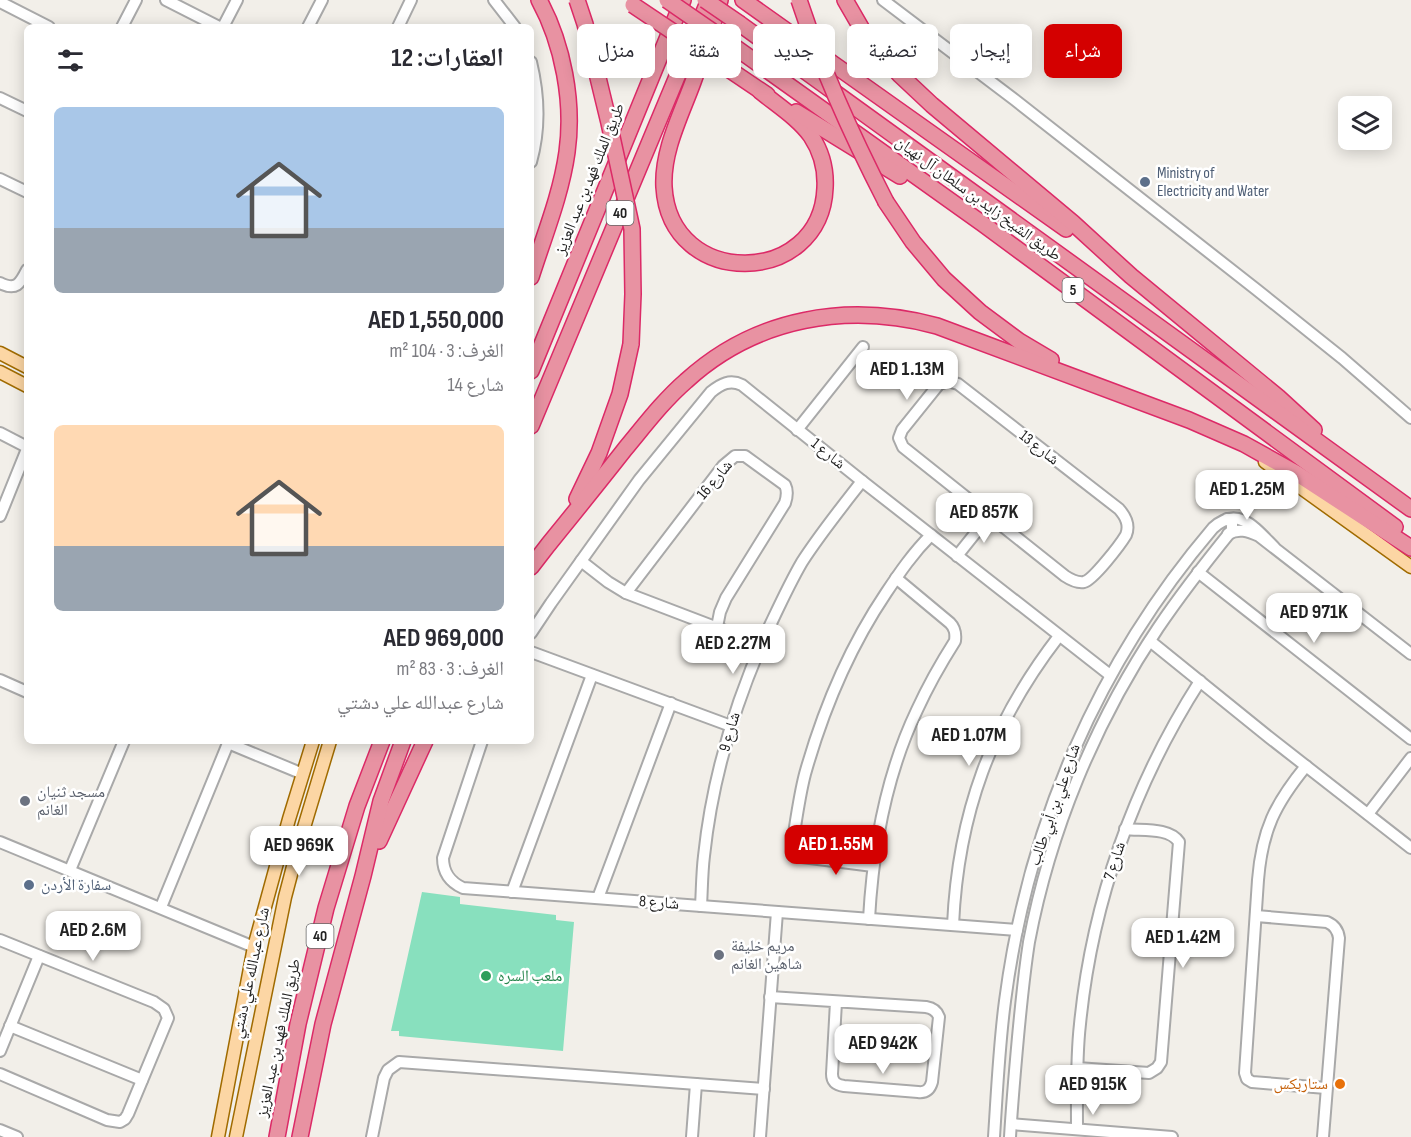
<!DOCTYPE html>
<html lang="ar">
<meta charset="utf-8">
<style>
body{margin:0;font-family:"Sofia Sans Condensed","Noto Naskh Arabic",sans-serif;background:#f2f2f3;color:#2b2b33;direction:rtl;height:100vh;display:flex;flex-direction:column;font-size:22px;white-space:nowrap}
*{box-sizing:border-box;margin:0}
p{font-size:20px;color:#7c7c81}
.icon{flex:none;width:33px;height:33px;fill:none;stroke:currentColor;stroke-width:2;stroke-linecap:round;stroke-linejoin:round}
.map{position:relative;flex:1;overflow:hidden;direction:ltr}
.drawer{position:absolute;left:24px;top:24px;width:510px;height:720px;display:flex;flex-direction:column;background:#fff;border-radius:9px;box-shadow:0 3px 15px #0003;direction:rtl}
.drawer>*{flex:none}
.hud{position:absolute;left:552px;top:24px;width:570px;height:54px;direction:rtl;display:flex;gap:12px}
.buttons{position:absolute;left:1338px;top:96px;display:grid;gap:12px}
.buttons a{display:grid;place-items:center;width:54px;height:54px;border-radius:9px;background:#fff;box-shadow:0 3px 15px #0003;font-size:30px}
.price{position:absolute;translate:-50% -51px;padding:0 14px;border-radius:12px;background:#fff;color:#222;font-size:20px;line-height:39px;filter:drop-shadow(0 2px 3px #0008)}
.price::after{content:'';position:absolute;left:50%;top:36px;width:18px;height:14px;margin-left:-9px;background:inherit;clip-path:polygon(0 0,100% 0,50% 100%)}
.price.on{background:#d40000;color:#fff}
ul{padding:0;list-style:none}
li{display:grid;align-content:center;gap:12px;height:318px;padding:0 30px}
li span{display:grid;place-items:center;height:186px;border-radius:9px;color:#555}
li>.icon{margin-inline-start:auto}
span .icon{width:108px;height:108px;fill:#fffc;stroke-width:1}
li b{font-size:26px}
h2{display:flex;justify-content:space-between;align-items:center;height:72px;padding:0 30px;font-size:26px}
.chip{padding:0 21px;border-radius:9px;background:#fff;box-shadow:0 3px 15px #0003;font-size:21px;line-height:54px}
.chip.on{background:#d40000;color:#fff}
.map>svg:first-child{display:block}
</style>
<div class="map">
<svg width="1411" height="1137" viewBox="0 0 1411 1137">
<rect width="100%" height="100%" fill="#f2efe9"/>
<polygon fill="#88e0be" points="422,892 460,897 460,904 556,915 556,920 574,922 563,1051 399,1036 399,1031 391,1031"/>
<g fill="none" stroke-linecap="round" stroke-linejoin="round">
<defs>
<g id="minor">
<polyline points="166,0 219,27"/>
<polyline points="494,0 515,27"/>
<polyline points="883,0 1015,100 1257,290 1342,358 1411,418"/>
<polyline points="0,2 49,27"/>
<polyline points="122,27 136,0"/>
<polyline points="223,27 237,0"/>
<polyline points="308,27 322,0"/>
<polyline points="398,27 411,0"/>
<path d="M531 62C539 95 540 130 531 162"/>
<polyline points="0,98 27,111"/>
<polyline points="0,179 27,192"/>
<path d="M0 283C16 291 20 284 27 270"/>
<path d="M948 381 958 384 1119 509C1126 517 1130 525 1126 535 1120 545 1093 580 1084 582 1077 583 1071 580 1065 576L903 447 899 438 902 430 939 384Z"/>
<polyline points="797,430 863,347"/>
<polyline points="0,433 27,447"/>
<polyline points="0,516 27,449"/>
<path d="M1228 534C1239 528 1248 531 1259 536L1411 654"/>
<polyline points="957,556 989,516"/>
<polyline points="581,561 608,582 626,593 762,645"/>
<polyline points="1198,572 1411,739"/>
<path d="M626 593 723 466 735 456H745L785 485C788 491 787 497 785 503L726 598 720 612 717 627"/>
<path d="M531 633 551 603 639 480 711 392C721 384 730 379 742 385L862 481 1110 675"/>
<polyline points="1150,641 1270,738 1411,848"/>
<polyline points="531,652 731,726"/>
<polyline points="0,680 27,692"/>
<path d="M482 741 443 858C443 873 450 882 463 888L1017 930"/>
<polyline points="228,743 303,774"/>
<path d="M1306 766C1275 804 1262 830 1258 880L1245 1073 1247 1079 1252 1082 1326 1088"/>
<polyline points="1368,814 1411,758"/>
<polyline points="0,842 254,947"/>
<path d="M873 866 802 857 794 853 792 846C796 822 799 797 805 774 823 710 849 648 886 593 900 572 913 553 931 535"/>
<polyline points="70,870 124,741"/>
<polyline points="512,892 592,675"/>
<polyline points="598,898 671,703"/>
<path d="M701 906C702 889 702 872 704 856 712 780 734 706 765 636 777 611 788 586 802 562 820 534 841 508 862 481"/>
<polyline points="161,907 229,741"/>
<path d="M1256 916 1327 922C1334 925 1338 930 1339 938L1323 1137"/>
<path d="M869 919C873 847 886 775 917 710 928 686 941 663 955 641 956 633 955 628 950 623L896 578"/>
<path d="M953 925C958 814 991 724 1059 636"/>
<polyline points="0,940 154,1002 164,1009 168,1018 128,1114 125,1119 120,1122 107,1120 0,1074"/>
<path d="M770 997 926 1007C932 1008 937 1011 939 1017L932 1082C930 1089 926 1093 918 1092L844 1086C837 1085 832 1082 832 1074L836 1002"/>
<polyline points="10,1026 142,1080"/>
<polyline points="0,1051 39,956"/>
<path d="M1077 1068 1149 1073 1157 1068 1161 1062 1179 842C1169 827 1142 831 1125 829"/>
<polyline points="1011,1124 1172,1137"/>
<path d="M1077 1129C1077 1094 1076 1059 1080 1024 1092 902 1134 784 1200 681"/>
<polyline points="0,1130 17,1137"/>
<polyline points="372,1137 384,1078 388,1070 399,1062 764,1089"/>
<polyline points="692,1137 696,1084"/>
<polyline points="760,1137 777,912"/>
<path d="M994 1137C997 1092 999 1046 1005 1001 1028 825 1098 663 1213 528 1238 505 1255 528 1274 547"/>
<path d="M1010 1137C1012 1104 1015 1070 1018 1037 1021 1005 1024 974 1029 942 1050 831 1095 722 1158 628 1181 594 1206 562 1232 530V523L1227 519"/>
</g>
<g id="major">
<polyline points="0,353 27,367"/>
<polyline points="0,372 27,386"/>
<polyline points="1265,462 1411,567"/>
<polyline points="218,1137 254,947 289,819 313,741"/>
<polyline points="236,1137 285,897 299,844 330,741"/>
</g>
<g id="highway">
<path d="M720 0C712 28 703 55 693 82 681 115 662 151 664 187 670 290 821 287 825 188 826 170 821 151 811 136 798 118 777 105 760 91"/>
<polyline points="743,0 1066,229"/>
<polyline points="845,0 867,38 900,75 932,105 1073,223 1131,276 1278,397 1314,430"/>
<polyline points="740,24 1411,509"/>
<polyline points="732,45 983,224 1395,527"/>
<polyline points="721,64 767,95"/>
<polyline points="796,112 900,176"/>
<polyline points="886,202 913,242 944,279 980,312 1019,341 1051,360"/>
<path d="M531 277C544 236 561 195 567 152 574 102 563 44 539 0"/>
<polyline points="531,371 683,0"/>
<polyline points="531,426 709,0"/>
<polyline points="577,499 599,453 620,394 631,344"/>
<path d="M531 567 548 545C574 513 600 481 625 449 645 425 663 401 686 381 756 317 848 302 937 326L1189 420 1244 444 1296 473 1411 548"/>
<polyline points="379,841 425,741"/>
<polyline points="277,1137 298,1024 326,908 357,806 382,741"/>
<polyline points="300,1137 323,1024 363,876 381,801 403,741"/>
</g>
</defs>
<use href="#minor" stroke="#a9a9a9" stroke-width="14"/>
<use href="#major" stroke="#a06b00" stroke-width="15"/>
<use href="#highway" stroke="#dc2a67" stroke-width="18"/>
<use href="#minor" stroke="#fff" stroke-width="10"/>
<use href="#major" stroke="#fcd6a4" stroke-width="12"/>
<use href="#highway" stroke="#e892a2" stroke-width="15"/>
<defs>
<g id="highway-bridge">
<polyline points="577,0 585,24 609,123 632,229 633,294 631,344"/>
<polyline points="667,0 732,45"/>
<polyline points="705,0 740,24"/>
<path d="M799 0C822 70 852 136 886 202"/>
<polyline points="633,5 721,64"/>
</g>
</defs>
<use href="#highway-bridge" stroke="#dc2a67" stroke-width="18" stroke-linecap="butt"/>
<use href="#highway-bridge" stroke="#e892a2" stroke-width="15"/>
</g>
<g fill="#5c6f8a" stroke="#fff" stroke-width="2">
<circle cx="1145" cy="182" r="6"/>
<circle cx="29" cy="885" r="6"/>
</g>
<g fill="#6b7280" stroke="#fff" stroke-width="2">
<circle cx="25" cy="801" r="6"/>
<circle cx="719" cy="955" r="6"/>
</g>
<circle fill="#2e9e5b" stroke="#fff" stroke-width="2" cx="486" cy="976" r="6"/>
<circle fill="#e8710a" stroke="#fff" stroke-width="2" cx="1340" cy="1084" r="6"/>
<g text-anchor="middle" dominant-baseline="central" stroke-width="5" stroke-linejoin="round" paint-order="stroke">
<g fill="#fff" stroke="#646464" stroke-width="1.5">
<rect x="606.5" y="201" width="27" height="24" rx="4.5"/>
<rect x="1062.5" y="278" width="21" height="24" rx="4.5"/>
<rect x="306.5" y="924" width="27" height="24" rx="4.5"/>
</g>
<g font-size="15" font-weight="bold" fill="#222">
<text x="620" y="213">40</text>
<text x="1073" y="290">5</text>
<text x="320" y="936">40</text>
</g>
<g font-size="16" fill="#4e5e75" stroke="#fff" text-anchor="start">
<text x="1157" y="173">Ministry of<tspan x="1157" dy="18">Electricity and Water</tspan></text>
<text x="41" y="885">سفارة الأردن</text>
</g>
<g font-size="16" fill="#222" stroke="#fff">
<text transform="translate(590 179) rotate(-68)">طريق الملك فهد بن عبد العزيز</text>
<text transform="translate(978 199) rotate(36)">طريق الشيخ زايد بن سلطان آل نهيان</text>
<text transform="translate(1039 448) rotate(38)">شارع 13</text>
<text transform="translate(828 454) rotate(39)">شارع 1</text>
<text transform="translate(715 480) rotate(-50)">شارع 16</text>
<text transform="translate(730 732) rotate(-74)">شارع 9</text>
<text transform="translate(1055 805) rotate(-71)">شارع علي بن أبي طالب</text>
<text transform="translate(1115 861) rotate(-72)">شارع 7</text>
<text transform="translate(659 903) rotate(4)">شارع 8</text>
<text transform="translate(251 973) rotate(-78)">شارع عبدالله علي دشتي</text>
<text transform="translate(279 1038) rotate(-78)">طريق الملك فهد بن عبد العزيز</text>
</g>
<g font-size="16" fill="#5b616d" stroke="#fff" text-anchor="start">
<text x="37" y="792">مسجد ثنيان<tspan x="37" dy="18">الغانم</tspan></text>
<text x="731" y="946">مريم خليفة<tspan x="731" dy="18">شاهين الغانم</tspan></text>
</g>
<g font-size="16" fill="#27864d" stroke="#fff" text-anchor="start">
<text x="498" y="976">ملعب السره</text>
</g>
<g font-size="16" fill="#c56008" stroke="#fff" text-anchor="end">
<text x="1328" y="1084">ستاربكس</text>
</g>
</g>
</svg>
<div class="buttons">
<a><svg class="icon" aria-label="layers" viewBox="0 0 24 24"><path d="M12 4l9 5-9 5-9-5zM3 14l9 5 9-5"/></svg></a>
</div>
<b class="price" style="left:907px;top:401px">AED 1.13M</b>
<b class="price" style="left:1247px;top:521px">AED 1.25M</b>
<b class="price" style="left:984px;top:544px">AED 857K</b>
<b class="price" style="left:1314px;top:644px">AED 971K</b>
<b class="price" style="left:733px;top:675px">AED 2.27M</b>
<b class="price" style="left:969px;top:767px">AED 1.07M</b>
<b class="price on" style="left:836px;top:876px">AED 1.55M</b>
<b class="price" style="left:299px;top:877px">AED 969K</b>
<b class="price" style="left:93px;top:962px">AED 2.6M</b>
<b class="price" style="left:1183px;top:969px">AED 1.42M</b>
<b class="price" style="left:883px;top:1075px">AED 942K</b>
<b class="price" style="left:1093px;top:1116px">AED 915K</b>
<div class="hud">
<a class="chip on">شراء</a>
<a class="chip">إيجار</a>
<a class="chip">تصفية</a>
<a class="chip">جديد</a>
<a class="chip">شقة</a>
<a class="chip">منزل</a>
</div>
<section class="drawer">
<h2>العقارات: 12<svg class="icon" aria-label="filters" viewBox="0 0 24 24"><path d="M4 7h16M4 17h16"/><circle cx="9" cy="7" r="2"/><circle cx="15" cy="17" r="2"/></svg></h2>
<ul>
<li><span style="background:linear-gradient(#a9c7e8 65%,#9aa5b1 0)"><svg class="icon" aria-label="home" viewBox="0 0 24 24"><path d="M3 11l9-7 9 7M6 9v11h12V9"/></svg></span><div><b>AED 1,550,000</b><p>الغرف: 3 · 104 m²</p><p>شارع 14</p></div></li>
<li><span style="background:linear-gradient(#ffd9b3 65%,#9aa5b1 0)"><svg class="icon" aria-label="home" viewBox="0 0 24 24"><path d="M3 11l9-7 9 7M6 9v11h12V9"/></svg></span><div><b>AED 969,000</b><p>الغرف: 3 · 83 m²</p><p>شارع عبدالله علي دشتي</p></div></li>
</ul>
</section>
</div>
